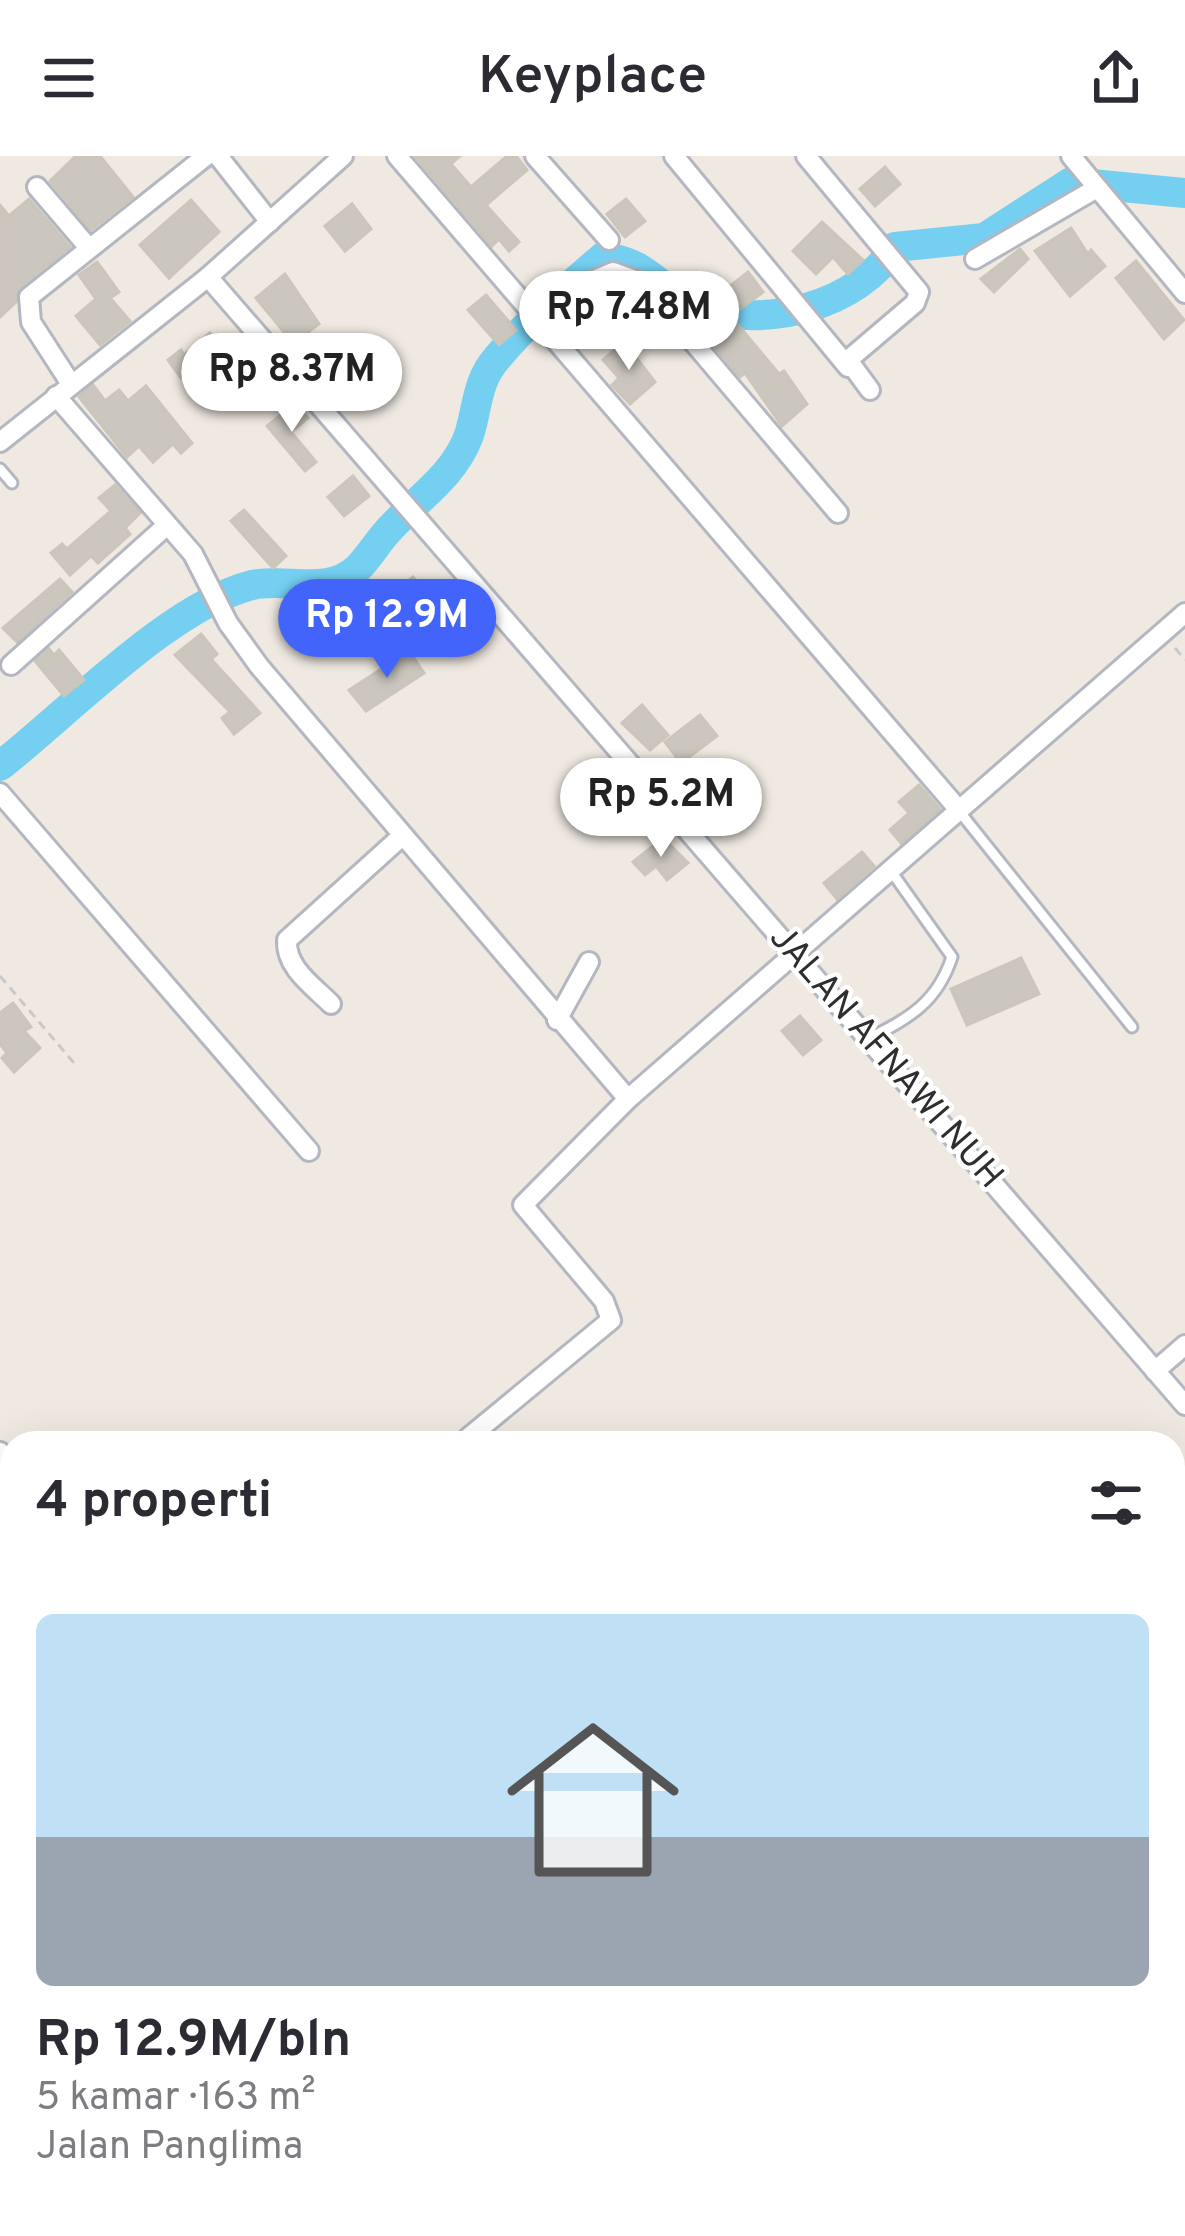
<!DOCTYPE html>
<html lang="id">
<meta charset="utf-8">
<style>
body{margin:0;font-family:Overpass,sans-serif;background:#f2f2f3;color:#2b2b33;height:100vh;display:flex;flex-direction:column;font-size:45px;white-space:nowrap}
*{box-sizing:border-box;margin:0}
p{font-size:39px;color:#7c7c81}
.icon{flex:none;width:66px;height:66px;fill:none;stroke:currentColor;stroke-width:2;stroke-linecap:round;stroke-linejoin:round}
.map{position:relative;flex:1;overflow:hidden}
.panel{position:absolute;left:0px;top:1275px;width:1185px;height:807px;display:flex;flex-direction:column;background:#fff;border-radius:36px 36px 0 0;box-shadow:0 12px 48px #0002}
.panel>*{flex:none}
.price{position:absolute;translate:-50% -102px;padding:0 27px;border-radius:42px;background:#fff;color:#222;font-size:39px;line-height:78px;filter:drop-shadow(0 3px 6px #0008)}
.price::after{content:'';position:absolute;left:50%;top:72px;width:36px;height:27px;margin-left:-18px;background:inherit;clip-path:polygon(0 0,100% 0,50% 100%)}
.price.active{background:#4264fb;color:#fff}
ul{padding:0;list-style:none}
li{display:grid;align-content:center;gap:24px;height:636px;padding:0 36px}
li+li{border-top:3px solid #e1e1e2}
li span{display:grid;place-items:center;height:372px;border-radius:18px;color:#555}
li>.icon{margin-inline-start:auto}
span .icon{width:216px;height:216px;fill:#fffc;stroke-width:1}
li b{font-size:51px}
h2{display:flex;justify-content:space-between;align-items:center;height:144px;padding:0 36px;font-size:51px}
header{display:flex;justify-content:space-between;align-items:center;height:156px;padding:0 36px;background:#fff;font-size:54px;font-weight:600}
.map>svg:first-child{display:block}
</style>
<header><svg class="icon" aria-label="menu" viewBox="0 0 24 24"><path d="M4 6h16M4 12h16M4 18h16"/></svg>Keyplace<svg class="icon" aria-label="share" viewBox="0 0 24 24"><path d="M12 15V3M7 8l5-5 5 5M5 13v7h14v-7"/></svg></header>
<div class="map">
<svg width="1185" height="2080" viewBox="0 0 1185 2080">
<rect width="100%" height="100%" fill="#efe9e1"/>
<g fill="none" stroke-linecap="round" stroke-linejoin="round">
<path stroke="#75cff0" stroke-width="30" d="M0 610C69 556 170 450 252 429 288 421 326 441 358 412 369 401 377 387 387 376 415 344 454 321 469 279 478 251 476 226 497 202 528 165 566 133 603 101 653 107 658 137 701 151 766 173 857 150 895 91L984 82 1071 26 1185 37"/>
</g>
<g fill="#cbc7bf" stroke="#cbc5ba" stroke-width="3">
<polygon points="76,0 100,0 133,41 91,74 50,25"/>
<polygon points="415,0 460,0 451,8 471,31 507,0 516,0 527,14 486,49 519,86 509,95 499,83 492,90"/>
<polygon points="885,11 900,28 875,50 860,33"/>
<polygon points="29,43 70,91 21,130 16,146 0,161 0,49 9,60"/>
<polygon points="626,43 645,65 625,81 607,58"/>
<polygon points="191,44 219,76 169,122 140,89"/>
<polygon points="352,48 371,73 345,95 325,70"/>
<polygon points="822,66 863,104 848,118 833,101 816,118 793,95"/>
<polygon points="1071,72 1088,98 1091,94 1105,110 1070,140 1035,95"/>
<polygon points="1020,93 1028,103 994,136 981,123"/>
<polygon points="1136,105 1184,164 1164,183 1116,122"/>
<polygon points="97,106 119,136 110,142 130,165 100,189 76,160 96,143 79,119"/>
<polygon points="748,116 763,136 740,153 725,134"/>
<polygon points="285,118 319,168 293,187 256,142"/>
<polygon points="486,139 516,174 499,189 468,154"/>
<polygon points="734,164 779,218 784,215 807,248 782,270 745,217 740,221 709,184"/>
<polygon points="210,177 226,197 205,214 200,208 181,222 168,204 181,194 184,199"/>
<polygon points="624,186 655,226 630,248 612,229 619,222 603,204"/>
<polygon points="343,190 360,211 334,233 316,213"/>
<polygon points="93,229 105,245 119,234 128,245 146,230 192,287 181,297 173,288 153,306 139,290 127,301 79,241"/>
<polygon points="296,247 308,262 291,276 316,306 305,315 267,270"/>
<polygon points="353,320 369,340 344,360 328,341"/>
<polygon points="115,329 140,357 125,372 130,378 98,407 91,400 70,419 51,397 62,388 67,393 111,355 99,342"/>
<polygon points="244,354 286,400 273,412 231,365"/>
<polygon points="413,421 448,458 432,469 419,451 411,458 394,436"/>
<polygon points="60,423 72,436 17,486 3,472"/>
<polygon points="201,478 217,498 211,503 260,557 234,578 222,562 230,556 175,499"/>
<polygon points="49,493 54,499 59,494 84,524 64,540 35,505"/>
<polygon points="409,495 424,517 366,555 349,534"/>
<polygon points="642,549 668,579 650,594 622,567"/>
<polygon points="700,559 717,580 681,607 665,586"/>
<polygon points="919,629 940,653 901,687 890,674 909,657 899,646"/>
<polygon points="663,682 688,707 667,724 656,710 645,719 633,706"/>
<polygon points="862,696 874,710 837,743 824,727"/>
<polygon points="1021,802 1039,838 967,869 951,833"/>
<polygon points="13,847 31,871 24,875 40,892 14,916 2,902 7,897 0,888 0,857"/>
<polygon points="800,860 821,884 803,899 782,875"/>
</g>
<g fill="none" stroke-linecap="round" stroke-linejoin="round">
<defs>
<g id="service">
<polyline points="0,313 12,327"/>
<polyline points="959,655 1132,871"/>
<path d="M868 883C909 862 937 847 952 801L891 715"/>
</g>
<g id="minor">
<polyline points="218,0 270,66"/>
<polyline points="397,0 959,654"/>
<polyline points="535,0 609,84"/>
<polyline points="674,0 848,211"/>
<polyline points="806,0 919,136 915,147 848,204 870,234"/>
<polyline points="1071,0 1185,137"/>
<polyline points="37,31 89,92"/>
<polyline points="975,103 1097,32"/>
<polyline points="208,121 1185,1249"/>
<polyline points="540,172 594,124 613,116 643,127 838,357"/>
<polyline points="71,228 31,166 29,141 206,0"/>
<polyline points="56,240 193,398 228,467 259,510 628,943"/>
<polyline points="0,286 208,121 343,0"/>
<polyline points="11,509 166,370"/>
<polyline points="0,637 309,995"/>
<path d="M331 848C313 830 285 811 287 784L402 680"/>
<polyline points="557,864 589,806"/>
<polyline points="1155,1215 1185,1189"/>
<polyline points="468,1282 611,1164 604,1145 523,1049 628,943 1185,457"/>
<polyline points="0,1296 12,1311"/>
<polyline points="0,1382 12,1372"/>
<polyline points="1173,1419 1185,1408"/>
<polyline points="1173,1579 1185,1593"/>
<polyline points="661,2070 670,2080"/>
<polyline points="403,2080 415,2070"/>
<polyline points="702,2080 714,2070"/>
</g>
</defs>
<use href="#service" stroke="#b4b7c1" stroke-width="15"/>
<use href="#minor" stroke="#b4b7c1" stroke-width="24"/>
<g stroke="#c9c9c9" stroke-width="3" stroke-dasharray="9 6" stroke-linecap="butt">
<polyline points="1175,492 1185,504"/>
<polyline points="0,820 74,907"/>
</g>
<use href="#service" stroke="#fff" stroke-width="9"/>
<use href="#minor" stroke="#fff" stroke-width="18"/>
</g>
<g text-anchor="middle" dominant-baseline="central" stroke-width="9" stroke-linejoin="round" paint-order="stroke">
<g font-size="36" fill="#2e2e2e" stroke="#fff">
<text transform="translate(885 902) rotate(49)">JALAN AFNAWI NUH</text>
</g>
</g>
</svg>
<b class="price" style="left:629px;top:217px">Rp 7.48M</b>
<b class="price" style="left:292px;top:279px">Rp 8.37M</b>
<b class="price active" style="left:387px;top:525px">Rp 12.9M</b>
<b class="price" style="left:661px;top:704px">Rp 5.2M</b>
<section class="panel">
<h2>4 properti<svg class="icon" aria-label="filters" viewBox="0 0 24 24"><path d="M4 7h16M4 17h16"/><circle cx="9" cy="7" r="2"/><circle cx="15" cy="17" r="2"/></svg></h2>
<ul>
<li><span style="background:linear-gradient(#bfe0f5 60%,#9aa5b1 0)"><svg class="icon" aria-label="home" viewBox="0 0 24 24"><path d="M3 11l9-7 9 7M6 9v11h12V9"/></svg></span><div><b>Rp 12.9M/bln</b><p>5 kamar · 163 m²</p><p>Jalan Panglima</p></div></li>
</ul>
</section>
</div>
